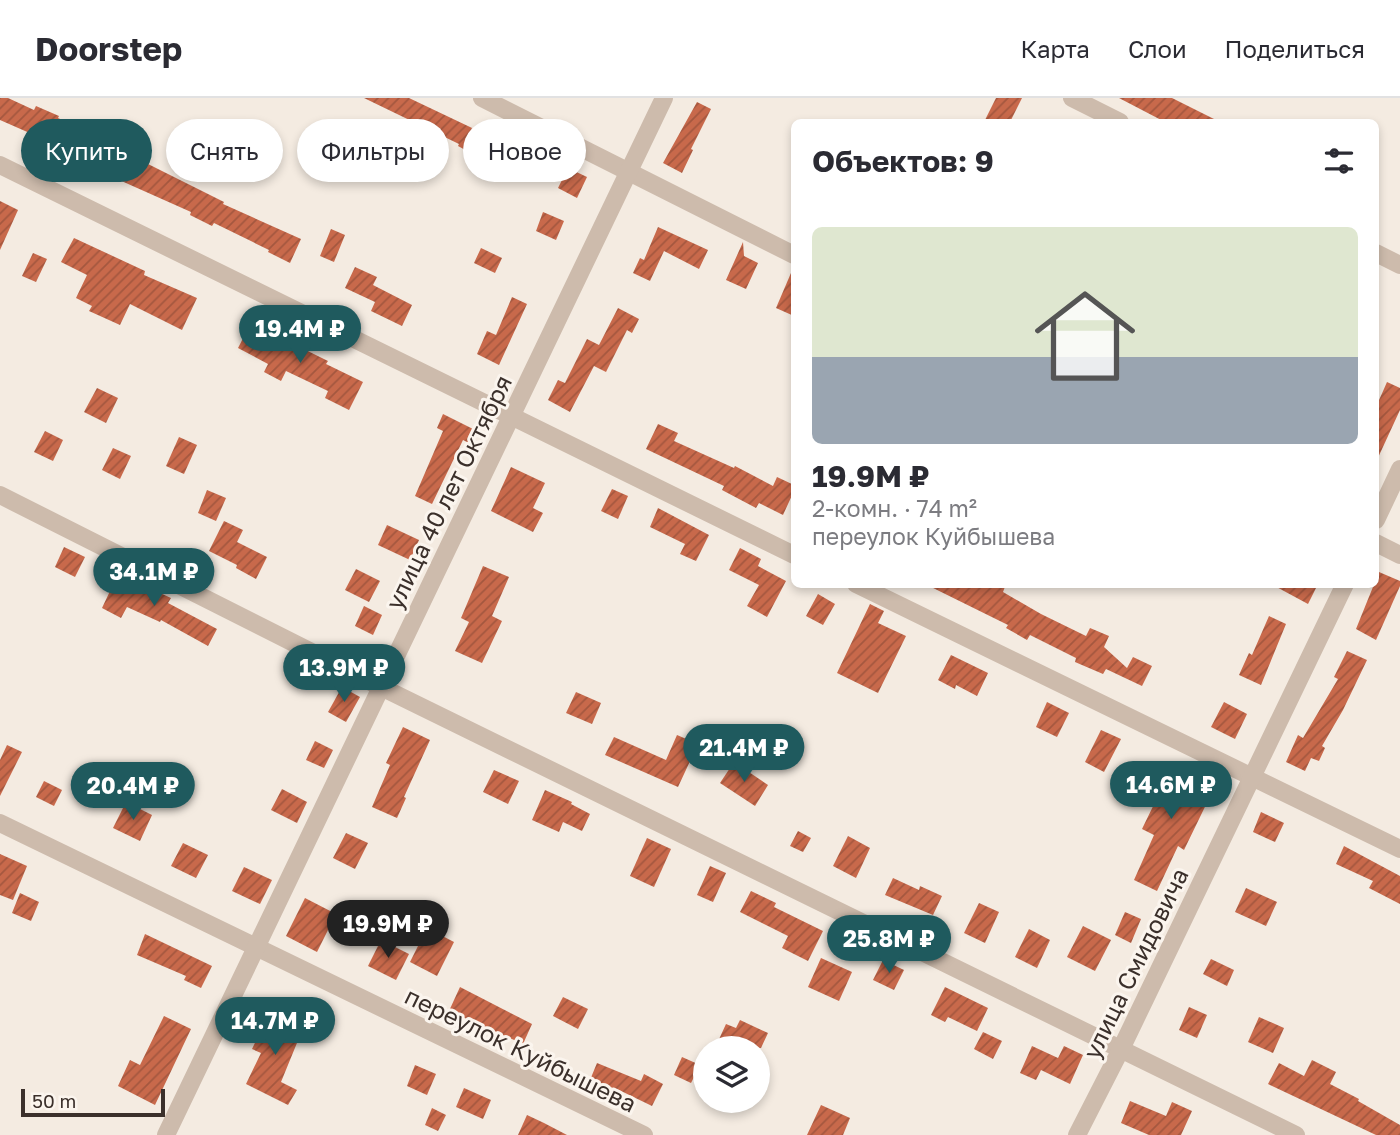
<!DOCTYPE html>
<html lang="ru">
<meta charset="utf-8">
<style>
body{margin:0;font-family:"Golos Text",sans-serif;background:#f2f2f3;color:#2b2b33;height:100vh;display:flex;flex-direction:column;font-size:26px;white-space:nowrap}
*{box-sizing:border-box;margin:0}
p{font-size:23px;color:#7c7c81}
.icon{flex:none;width:38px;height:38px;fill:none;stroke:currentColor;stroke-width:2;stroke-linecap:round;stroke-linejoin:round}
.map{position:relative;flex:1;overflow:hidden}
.side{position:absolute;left:791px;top:21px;width:588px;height:469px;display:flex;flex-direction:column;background:#fff;border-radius:10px;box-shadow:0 4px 10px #0003}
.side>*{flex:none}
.banner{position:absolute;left:21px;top:21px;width:665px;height:63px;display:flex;gap:14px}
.fabs{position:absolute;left:693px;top:938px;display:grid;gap:14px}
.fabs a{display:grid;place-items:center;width:77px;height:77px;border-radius:50%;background:#fff;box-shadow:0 4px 10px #0003;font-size:35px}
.scale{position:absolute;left:21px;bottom:18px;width:144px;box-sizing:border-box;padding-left:7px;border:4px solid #3b302b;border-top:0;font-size:19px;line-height:24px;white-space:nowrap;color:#3b302b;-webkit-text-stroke:5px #fbf5ee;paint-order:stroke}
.price{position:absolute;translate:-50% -60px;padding:0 16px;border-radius:24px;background:#1f5a5e;color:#fff;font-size:23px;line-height:46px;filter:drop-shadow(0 2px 4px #0008)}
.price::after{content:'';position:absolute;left:50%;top:42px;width:21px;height:16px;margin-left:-10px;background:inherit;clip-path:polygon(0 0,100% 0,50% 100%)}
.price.active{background:#222;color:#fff}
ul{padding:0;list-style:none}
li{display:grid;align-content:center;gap:14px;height:371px;padding:0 21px}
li+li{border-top:2px solid #e1e1e2}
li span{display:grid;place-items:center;height:217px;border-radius:10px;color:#555}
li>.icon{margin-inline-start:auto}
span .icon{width:126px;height:126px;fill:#fffc;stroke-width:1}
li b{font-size:30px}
h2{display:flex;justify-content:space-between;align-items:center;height:84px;padding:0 21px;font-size:30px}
.chip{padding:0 24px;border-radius:32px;background:#fff;box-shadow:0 4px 10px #0003;font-size:24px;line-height:63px}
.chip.active{background:#1f5a5e;color:#fff}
header{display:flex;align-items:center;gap:42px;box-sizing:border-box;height:98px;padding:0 35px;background:#fff;border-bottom:2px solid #e1e1e2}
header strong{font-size:33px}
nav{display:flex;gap:38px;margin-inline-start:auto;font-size:24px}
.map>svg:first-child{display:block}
</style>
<header>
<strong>Doorstep</strong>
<nav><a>Карта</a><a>Слои</a><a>Поделиться</a></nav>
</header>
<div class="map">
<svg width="1400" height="1037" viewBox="0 0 1400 1037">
<defs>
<pattern id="building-hatch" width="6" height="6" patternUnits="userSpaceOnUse" patternTransform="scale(1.75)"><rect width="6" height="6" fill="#c8694b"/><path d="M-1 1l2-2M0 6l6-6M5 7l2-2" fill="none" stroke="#a4573f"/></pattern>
</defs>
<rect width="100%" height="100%" fill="#f4ebe1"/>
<g fill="url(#building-hatch)">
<polygon points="0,0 8,0 34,12 36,8 59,18 58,20 147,62 146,65 224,104 223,106 301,141 290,165 268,154 269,152 214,125 212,128 190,117 191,114 108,77 65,53 66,51 0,22"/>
<polygon points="364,0 409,0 491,39 480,60 458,48 459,46"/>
<polygon points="996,0 1022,0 1010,24 984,24"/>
<polygon points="1119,0 1172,0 1220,24 1165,24"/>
<polygon points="697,4 711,11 691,51 693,52 682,75 663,65"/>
<polygon points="519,45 540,55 530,76 509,66"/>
<polygon points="568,70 587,79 577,100 558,90"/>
<polygon points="0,103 18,112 0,152"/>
<polygon points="543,114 564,123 556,142 536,133"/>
<polygon points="658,129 708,152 699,171 664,153 650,183 633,175 640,160 644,162"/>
<polygon points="331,131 345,137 334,164 320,158"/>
<polygon points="74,140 145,173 144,177 197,200 182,232 130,206 120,227 89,213 92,208 76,200 87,177 61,164"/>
<polygon points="743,144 744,158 758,165 746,191 726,182"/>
<polygon points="481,150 502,160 495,175 474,165"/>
<polygon points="33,155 47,161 36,184 22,178"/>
<polygon points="794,168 794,218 776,210"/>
<polygon points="355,169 377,179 373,187 412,207 402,228 371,213 375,204 345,190"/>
<polygon points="512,199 527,206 499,267 477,256 487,233 496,237"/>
<polygon points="618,210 639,221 632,235 627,232 606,274 594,268 570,314 548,302 558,282 565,285 587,241 599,247"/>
<polygon points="251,225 328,263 326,266 363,284 349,312 325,300 328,293 286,273 281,283 264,274 268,266 238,250"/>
<polygon points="1387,284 1400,290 1400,312 1376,364 1376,309"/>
<polygon points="97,290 118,300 106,325 84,314"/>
<polygon points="443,316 475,332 469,345 463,342 432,406 415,398 443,333 437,330"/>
<polygon points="658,326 678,335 674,343 734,370 735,368 773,388 777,379 794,387 794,393 783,417 759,405 756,410 722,392 724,388 646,351"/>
<polygon points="45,333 63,342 53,363 34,354"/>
<polygon points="179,339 197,347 184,376 166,368"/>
<polygon points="113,350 131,358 120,381 102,372"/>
<polygon points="511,369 545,385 533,410 543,415 533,434 491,413"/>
<polygon points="612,391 628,398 618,421 601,413"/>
<polygon points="207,392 226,400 216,423 198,415"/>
<polygon points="658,410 709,437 696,463 680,456 685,446 650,429"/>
<polygon points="224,423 243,432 237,444 267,459 256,481 236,470 237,467 209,453"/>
<polygon points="387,427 419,442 410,462 378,447"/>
<polygon points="64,449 85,459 75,479 55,469"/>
<polygon points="740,450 761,461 758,468 786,483 767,519 747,508 759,487 729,472"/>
<polygon points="483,468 509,479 492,518 502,523 482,565 455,553 469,524 461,520"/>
<polygon points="356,471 380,483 369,504 345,492"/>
<polygon points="119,474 139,483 138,485 171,500 168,505 217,531 208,548 161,522 160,524 127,509 121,520 102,510"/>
<polygon points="1379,474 1400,483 1400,488 1376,542 1356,531"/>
<polygon points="925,486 1006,486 1003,494 1041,516 1086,538 1090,530 1109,538 1104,549 1127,570 1133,559 1152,568 1142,588 1106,571 1103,576 1075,564 1076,560 1030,537 1027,542 1006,530 1008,527"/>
<polygon points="1271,486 1318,486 1308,506"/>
<polygon points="818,496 835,506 823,527 806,518"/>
<polygon points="870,506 884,513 878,525 906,538 878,595 837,575"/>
<polygon points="364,508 382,517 373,537 355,528"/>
<polygon points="1269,518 1286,526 1261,587 1239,577 1249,555 1252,557"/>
<polygon points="1347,553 1367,562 1343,612 1322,648 1325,650 1319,663 1311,660 1305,673 1286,664 1298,637 1303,640 1338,581 1334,579"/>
<polygon points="951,557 988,575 977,598 956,587 955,591 938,582"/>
<polygon points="342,589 360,599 346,624 328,614"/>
<polygon points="576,594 601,605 592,626 566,615"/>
<polygon points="1047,604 1069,615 1057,639 1036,629"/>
<polygon points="1224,604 1247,616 1235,641 1211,629"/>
<polygon points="403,629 430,642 404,699 406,700 397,720 372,709 390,667 386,665"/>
<polygon points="1101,632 1121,641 1104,674 1085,664"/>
<polygon points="677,637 698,646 678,689 605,657 614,639 666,662"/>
<polygon points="315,643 333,652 324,670 306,662"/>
<polygon points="7,647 22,654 0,698 0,662"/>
<polygon points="734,664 768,687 755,708 720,685"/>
<polygon points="1155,671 1189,686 1195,673 1217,684 1184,752 1178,748 1157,793 1134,782 1154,737 1142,731 1158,698 1145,692"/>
<polygon points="494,672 519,683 508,706 483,694"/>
<polygon points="44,683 62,692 54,708 36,699"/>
<polygon points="282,691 307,704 297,725 271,712"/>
<polygon points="545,692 572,704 571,706 590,716 582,733 563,724 559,734 532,722"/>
<polygon points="126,704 152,717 140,743 113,730"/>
<polygon points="1261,714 1284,725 1275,744 1253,734"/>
<polygon points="798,733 811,740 803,754 790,748"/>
<polygon points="346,735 368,745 355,771 333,760"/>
<polygon points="848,738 870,750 856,780 833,768"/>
<polygon points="647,740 671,751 654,789 630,778"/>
<polygon points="183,745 208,757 196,780 171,768"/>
<polygon points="1344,748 1400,778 1400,806 1369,790 1373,783 1336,766"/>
<polygon points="0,756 27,768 13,802 0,797"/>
<polygon points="710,768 726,775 713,804 697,797"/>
<polygon points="244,769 272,782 260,806 232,793"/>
<polygon points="893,780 919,792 920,788 942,798 933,817 885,797"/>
<polygon points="1246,790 1277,804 1266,828 1235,814"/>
<polygon points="751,793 776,805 774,809 823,833 808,863 782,850 788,838 740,814"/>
<polygon points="20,795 39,804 31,823 12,815"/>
<polygon points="305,800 336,816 317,854 286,838"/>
<polygon points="979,805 999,814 985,845 964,835"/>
<polygon points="1125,814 1141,821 1131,845 1115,837"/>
<polygon points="1083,828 1111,842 1095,873 1067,859"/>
<polygon points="427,830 454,844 437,878 410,864"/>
<polygon points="1029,831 1050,842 1037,870 1015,859"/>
<polygon points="145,836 212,868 201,890 184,882 186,878 137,857"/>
<polygon points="381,842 409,856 396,882 368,868"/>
<polygon points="821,860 852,874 839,903 808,889"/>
<polygon points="1211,861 1234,872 1227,888 1203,876"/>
<polygon points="883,862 904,872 894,892 873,882"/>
<polygon points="460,889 532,926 523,946 449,913"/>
<polygon points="945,889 988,910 977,933 948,919 945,924 931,917"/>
<polygon points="563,899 588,911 578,931 553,918"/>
<polygon points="278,908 298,918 289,936 299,940 281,984 297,992 288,1007 246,986 261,955 252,951 263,928 266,930"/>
<polygon points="1189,909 1207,917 1197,940 1179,932"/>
<polygon points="164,918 191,931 155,1007 118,988 130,962 140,967"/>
<polygon points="1259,919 1284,930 1273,955 1248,944"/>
<polygon points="740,922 768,935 761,950 715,950 726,926 736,930"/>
<polygon points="983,934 1002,943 993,961 974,951"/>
<polygon points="1032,948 1058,960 1064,948 1083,957 1070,986 1041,972 1036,982 1020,975"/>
<polygon points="682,959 700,967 691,985 674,977"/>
<polygon points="1312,962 1336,974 1330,986 1359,1001 1358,1003 1400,1027 1400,1037 1376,1037 1268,986 1279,965 1304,978"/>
<polygon points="597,965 641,983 644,976 663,986 652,1008 619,992 590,982"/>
<polygon points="415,967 436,976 427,997 407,988"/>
<polygon points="464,990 491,1002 483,1021 456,1009"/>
<polygon points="1130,1003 1166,1018 1172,1004 1192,1013 1181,1037 1149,1037 1121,1025"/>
<polygon points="821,1007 850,1020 843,1037 807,1037"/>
<polygon points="432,1010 446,1017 438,1033 425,1027"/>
<polygon points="527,1017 544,1025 567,1037 518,1037"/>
</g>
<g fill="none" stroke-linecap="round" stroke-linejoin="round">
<g stroke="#cdbbac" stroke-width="18">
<polyline points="482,0 794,157"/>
<polyline points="1072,0 1120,24"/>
<polyline points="0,67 794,457"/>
<polyline points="1376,155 1400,167"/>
<polyline points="0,397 381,589 1296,1037"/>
<polyline points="1376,445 1400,457"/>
<polyline points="856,486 1400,751"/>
<polyline points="0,725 644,1037"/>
<polyline points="166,1037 664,0"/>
</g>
<g stroke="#cdbbac" stroke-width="18">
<polyline points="1376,422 1400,371"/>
<polyline points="1077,1037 1121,951 1345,486"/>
</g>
</g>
<g text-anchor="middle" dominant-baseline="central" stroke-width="6" stroke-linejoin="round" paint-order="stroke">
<g font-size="24" fill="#3b302b" stroke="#fbf5ee">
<text transform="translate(448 394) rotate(-64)">улица 40 лет Октября</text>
<text transform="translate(1135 865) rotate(-64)">улица Смидовича</text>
<text transform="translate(521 951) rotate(26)">переулок Куйбышева</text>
</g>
</g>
</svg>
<div class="fabs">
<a><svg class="icon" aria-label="layers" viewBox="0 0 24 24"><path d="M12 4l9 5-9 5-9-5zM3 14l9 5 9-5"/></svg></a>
</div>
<div class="scale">50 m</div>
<b class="price" style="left:300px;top:267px">19.4M ₽</b>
<b class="price" style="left:154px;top:510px">34.1M ₽</b>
<b class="price" style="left:344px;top:606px">13.9M ₽</b>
<b class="price" style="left:744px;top:686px">21.4M ₽</b>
<b class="price" style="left:1171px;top:723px">14.6M ₽</b>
<b class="price" style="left:133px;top:724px">20.4M ₽</b>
<b class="price active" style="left:388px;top:862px">19.9M ₽</b>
<b class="price" style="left:889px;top:877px">25.8M ₽</b>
<b class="price" style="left:275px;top:959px">14.7M ₽</b>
<div class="banner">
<a class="chip active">Купить</a>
<a class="chip">Снять</a>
<a class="chip">Фильтры</a>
<a class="chip">Новое</a>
</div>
<section class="side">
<h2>Объектов: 9<svg class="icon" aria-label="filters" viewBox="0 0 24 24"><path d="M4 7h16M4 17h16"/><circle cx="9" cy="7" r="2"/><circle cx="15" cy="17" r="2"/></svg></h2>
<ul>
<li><span style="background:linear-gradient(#dfe7d0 60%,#9aa5b1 0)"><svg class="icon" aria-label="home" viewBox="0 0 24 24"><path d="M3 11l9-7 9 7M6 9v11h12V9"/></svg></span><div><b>19.9M ₽</b><p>2-комн. · 74 m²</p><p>переулок Куйбышева</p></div></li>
</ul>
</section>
</div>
